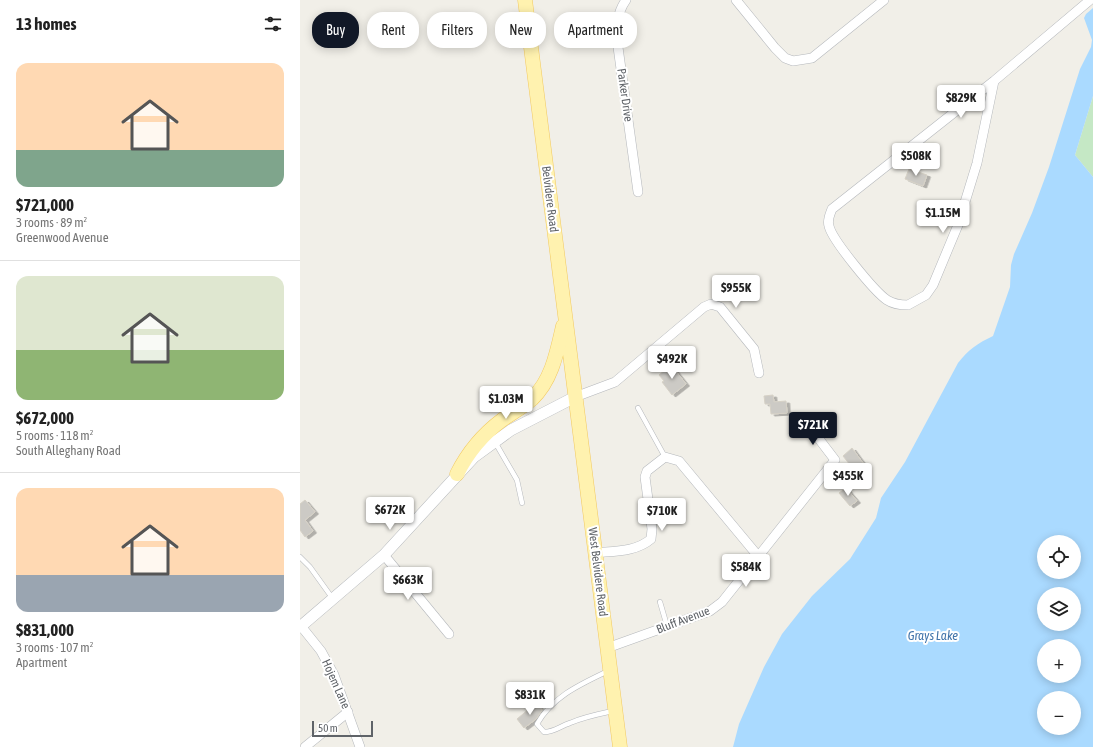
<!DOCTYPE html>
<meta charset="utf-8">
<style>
body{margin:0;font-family:"Asap Condensed",sans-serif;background:#f6f6f6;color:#222;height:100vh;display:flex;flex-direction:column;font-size:15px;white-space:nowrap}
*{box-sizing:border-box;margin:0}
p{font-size:13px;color:#767676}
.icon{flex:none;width:22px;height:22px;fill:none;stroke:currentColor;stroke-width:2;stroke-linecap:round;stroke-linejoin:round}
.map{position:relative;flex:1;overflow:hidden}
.details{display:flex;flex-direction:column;background:#fff;width:300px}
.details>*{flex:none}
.banner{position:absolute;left:12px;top:12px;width:380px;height:36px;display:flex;gap:8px}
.tools{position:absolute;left:737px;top:535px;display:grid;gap:8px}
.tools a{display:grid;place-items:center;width:44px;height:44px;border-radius:50%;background:#fff;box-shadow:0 2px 10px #0003;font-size:20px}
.scale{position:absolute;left:12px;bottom:10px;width:61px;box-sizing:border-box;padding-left:4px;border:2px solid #5f6368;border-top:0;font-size:11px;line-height:14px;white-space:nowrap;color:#5f6368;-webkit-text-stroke:3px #fff;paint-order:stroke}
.price{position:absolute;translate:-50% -34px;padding:0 9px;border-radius:4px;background:#fff;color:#222;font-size:13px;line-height:26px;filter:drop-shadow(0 1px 2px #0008)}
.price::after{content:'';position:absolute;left:50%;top:24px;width:12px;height:9px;margin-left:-6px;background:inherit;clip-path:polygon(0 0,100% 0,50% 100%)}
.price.selected{background:#111827;color:#fff}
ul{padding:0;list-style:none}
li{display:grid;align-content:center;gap:8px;height:212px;padding:0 16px}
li+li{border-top:1px solid #e0e0e0}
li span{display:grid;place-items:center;height:124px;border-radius:12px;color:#555}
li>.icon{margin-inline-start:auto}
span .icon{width:72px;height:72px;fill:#fffc;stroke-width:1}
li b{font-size:17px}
h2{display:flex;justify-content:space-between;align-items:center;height:48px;padding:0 16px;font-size:17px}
.tag{padding:0 14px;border-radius:16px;background:#fff;box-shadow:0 2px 10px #0003;font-size:14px;line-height:36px}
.tag.selected{background:#111827;color:#fff}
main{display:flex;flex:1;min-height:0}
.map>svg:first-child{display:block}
</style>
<main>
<section class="details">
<h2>13 homes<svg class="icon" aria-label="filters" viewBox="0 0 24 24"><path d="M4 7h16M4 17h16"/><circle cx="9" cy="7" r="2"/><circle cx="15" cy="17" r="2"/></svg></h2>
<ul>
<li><span style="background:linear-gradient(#ffd9b3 70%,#7fa58c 0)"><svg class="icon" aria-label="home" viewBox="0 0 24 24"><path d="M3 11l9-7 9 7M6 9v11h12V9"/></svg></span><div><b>$721,000</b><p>3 rooms · 89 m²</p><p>Greenwood Avenue</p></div></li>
<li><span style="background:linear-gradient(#dfe7d0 60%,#8fb573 0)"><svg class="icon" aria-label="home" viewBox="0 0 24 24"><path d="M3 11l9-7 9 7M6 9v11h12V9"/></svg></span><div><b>$672,000</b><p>5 rooms · 118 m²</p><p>South Alleghany Road</p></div></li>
<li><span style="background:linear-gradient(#ffd9b3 70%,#9aa5b1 0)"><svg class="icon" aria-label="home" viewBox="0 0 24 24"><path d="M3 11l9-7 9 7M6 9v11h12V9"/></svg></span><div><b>$831,000</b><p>3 rooms · 107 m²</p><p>Apartment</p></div></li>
</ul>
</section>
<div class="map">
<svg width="793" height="747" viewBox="0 0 793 747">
<defs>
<filter id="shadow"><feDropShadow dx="3.5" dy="2" stdDeviation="0" flood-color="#0004"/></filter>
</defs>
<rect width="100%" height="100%" fill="#f1efe8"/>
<polygon fill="#c5e8c5" points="793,96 793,177 775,155"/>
<path fill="#aadaff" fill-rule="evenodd" d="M793 8V96L775 155 793 177V747H433L439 724 464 667 482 634 512 596 550 559 576 518 581 498 605 462 658 363C668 350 678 343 693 336L710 287 711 265 714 254 732 213 749 167 780 69 791 47 792 40 784 18 786 14ZM744 542H774V572H744ZM744 594H774V624H744ZM744 646H774V676H744ZM744 698H774V728H744Z"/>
<g fill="#cccac5" stroke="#d6d1c6" filter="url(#shadow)">
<polygon points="609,169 627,175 623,186 605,179"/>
<polygon points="371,365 386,384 372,395 362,382 364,381 359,375"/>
<polygon points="473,395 474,402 486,401 487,413 471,414 470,404 465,404 464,396"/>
<polygon points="552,448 563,463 554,470 543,456"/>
<polygon points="546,488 557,501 550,506 539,493"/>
<polygon points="5,500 15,512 5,520 13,531 5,537 0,530 0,504"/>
<polygon points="236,703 242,710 236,719 224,728 217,719"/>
</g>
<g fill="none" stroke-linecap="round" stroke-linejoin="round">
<defs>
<g id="service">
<polyline points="338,408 365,457"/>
<polyline points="195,442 217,480 222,503"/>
<polyline points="0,557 10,567 33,599"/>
<polyline points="360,602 367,626"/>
<path d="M308 671C281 684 253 696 237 724L244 732C255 732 260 726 270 723 284 717 299 714 313 711"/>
</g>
<g id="minor">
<path d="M326 0C317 13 317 24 317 40L338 192"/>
<polyline points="436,0 475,48 485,58 493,61 512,58 584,0"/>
<path d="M694 81 677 163 658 225 633 285 626 295 608 305C601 305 593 304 587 300 575 292 532 240 529 226 527 220 530 214 532 209L694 81 790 0"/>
<polyline points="275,397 315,382 404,307 411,304 420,307 454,349 459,373"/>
<path d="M295 553C314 551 336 552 351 539L352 529 345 477 347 471 365 457 379 461 458 556"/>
<polyline points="84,555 149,634"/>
<polyline points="1,626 21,651 34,675 60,747"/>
<polyline points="307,648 410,611 422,602 535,460 506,422"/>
<polyline points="5,747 48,712"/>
</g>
<polyline id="tertiary" points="0,627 84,555 174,457 211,430 275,397"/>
<g id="primary">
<polyline points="225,0 320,747"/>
<path d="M157 474C168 452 182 435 202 420 212 413 223 407 232 399 252 380 257 352 263 326"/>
</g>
</defs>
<use href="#service" stroke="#b5b8bc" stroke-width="5.5"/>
<use href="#minor" stroke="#b5b8bc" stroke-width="10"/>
<use href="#tertiary" stroke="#b5b8bc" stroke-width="12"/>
<use href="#primary" stroke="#f2c960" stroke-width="15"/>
<use href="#service" stroke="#fff" stroke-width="4.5"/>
<use href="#minor" stroke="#fff" stroke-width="9"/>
<use href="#tertiary" stroke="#fff" stroke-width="11"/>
<use href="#primary" stroke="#fff2af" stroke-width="14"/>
</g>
<g text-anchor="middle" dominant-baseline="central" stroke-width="4" stroke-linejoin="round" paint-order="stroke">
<g font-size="12" fill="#5f6368" stroke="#fff">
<text transform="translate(325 95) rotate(82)">Parker Drive</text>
<text transform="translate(250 199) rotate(83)">Belvidere Road</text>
<text transform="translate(298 572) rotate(83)">West Belvidere Road</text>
<text transform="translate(383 620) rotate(-21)">Bluff Avenue</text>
<text transform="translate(36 684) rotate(66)">Hojem Lane</text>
</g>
<g font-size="13" font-style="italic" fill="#4174aa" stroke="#fff">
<text x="633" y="635">Grays Lake</text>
</g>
</g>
</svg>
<div class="tools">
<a><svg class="icon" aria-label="locate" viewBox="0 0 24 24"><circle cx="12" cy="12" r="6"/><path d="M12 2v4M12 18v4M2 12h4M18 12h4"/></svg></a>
<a><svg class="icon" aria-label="layers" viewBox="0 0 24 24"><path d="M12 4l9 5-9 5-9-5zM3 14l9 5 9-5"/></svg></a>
<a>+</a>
<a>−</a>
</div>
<div class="scale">50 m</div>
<b class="price" style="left:661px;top:119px">$829K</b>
<b class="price" style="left:616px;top:177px">$508K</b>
<b class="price" style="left:643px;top:234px">$1.15M</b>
<b class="price" style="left:436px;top:309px">$955K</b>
<b class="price" style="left:372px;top:380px">$492K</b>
<b class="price" style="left:206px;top:420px">$1.03M</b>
<b class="price selected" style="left:513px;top:446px">$721K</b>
<b class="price" style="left:548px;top:497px">$455K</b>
<b class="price" style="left:90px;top:531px">$672K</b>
<b class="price" style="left:362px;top:532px">$710K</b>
<b class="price" style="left:446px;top:588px">$584K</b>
<b class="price" style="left:108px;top:601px">$663K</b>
<b class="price" style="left:230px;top:716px">$831K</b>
<div class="banner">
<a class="tag selected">Buy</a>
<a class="tag">Rent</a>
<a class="tag">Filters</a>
<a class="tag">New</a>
<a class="tag">Apartment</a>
</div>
</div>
</main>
